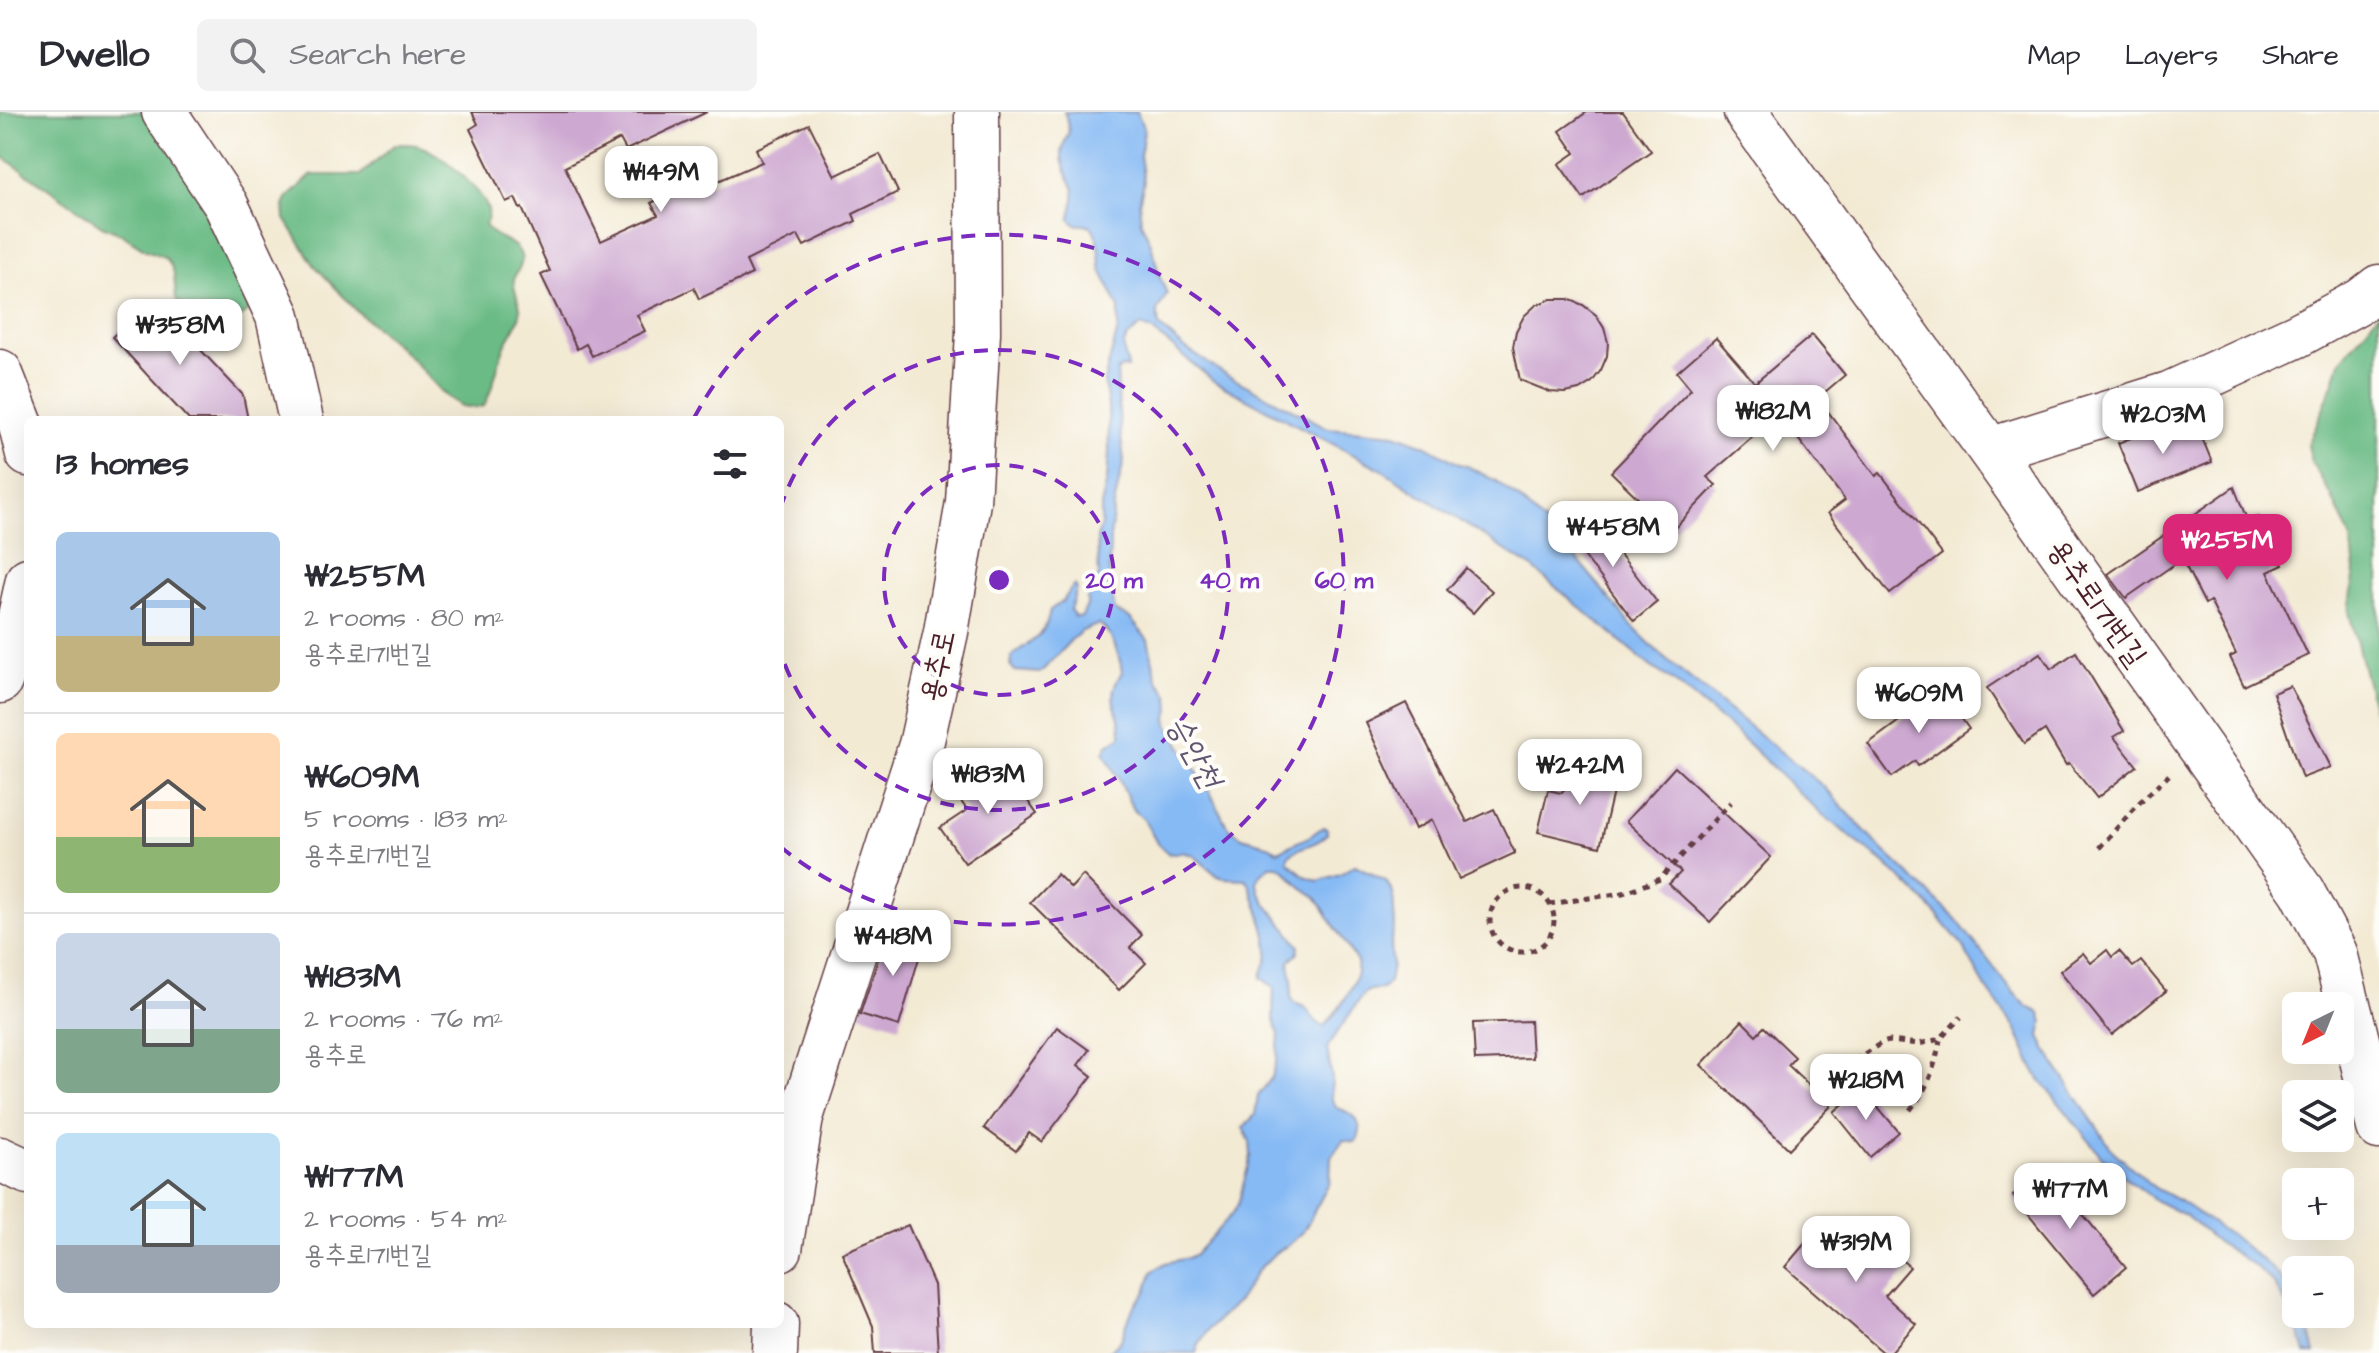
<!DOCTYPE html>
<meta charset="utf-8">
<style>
body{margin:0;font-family:"Architects Daughter","Poor Story",sans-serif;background:#f2f2f3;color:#2b2b33;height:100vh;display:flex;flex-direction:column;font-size:30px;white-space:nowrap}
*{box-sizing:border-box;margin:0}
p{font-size:26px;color:#7c7c81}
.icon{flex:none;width:44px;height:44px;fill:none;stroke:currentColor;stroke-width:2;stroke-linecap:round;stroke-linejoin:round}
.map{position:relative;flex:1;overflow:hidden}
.side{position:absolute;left:24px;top:304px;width:760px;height:912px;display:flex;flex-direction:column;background:#fff;border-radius:12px;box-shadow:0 8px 32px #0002}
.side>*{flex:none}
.needle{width:52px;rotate:223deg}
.controls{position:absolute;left:2282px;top:880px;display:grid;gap:16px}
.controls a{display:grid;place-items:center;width:72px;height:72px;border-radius:12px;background:#fff;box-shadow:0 8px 32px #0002;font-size:40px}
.price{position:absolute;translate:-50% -68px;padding:0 18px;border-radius:16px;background:#fff;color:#222;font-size:26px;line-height:52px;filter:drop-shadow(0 2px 4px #0008)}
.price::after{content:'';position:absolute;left:50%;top:48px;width:24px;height:18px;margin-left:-12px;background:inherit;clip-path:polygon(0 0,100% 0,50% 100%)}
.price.on{background:#db2777;color:#fff}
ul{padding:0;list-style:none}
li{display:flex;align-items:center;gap:24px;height:200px;padding:0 32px}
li+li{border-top:2px solid #e1e1e2}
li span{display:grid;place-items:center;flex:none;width:224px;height:160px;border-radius:12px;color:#555}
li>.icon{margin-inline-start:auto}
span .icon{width:96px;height:96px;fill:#fffc;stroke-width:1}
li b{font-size:34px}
h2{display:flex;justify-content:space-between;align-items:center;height:96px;padding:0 32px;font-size:34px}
header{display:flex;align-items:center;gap:48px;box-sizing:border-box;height:112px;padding:0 40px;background:#fff;border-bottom:2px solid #e1e1e2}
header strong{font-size:38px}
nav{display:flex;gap:44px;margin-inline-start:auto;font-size:28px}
.search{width:560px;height:72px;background:#f2f2f3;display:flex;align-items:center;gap:20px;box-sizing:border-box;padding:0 28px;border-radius:12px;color:#7c7c81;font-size:30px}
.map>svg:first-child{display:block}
</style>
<header>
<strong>Dwello</strong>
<div class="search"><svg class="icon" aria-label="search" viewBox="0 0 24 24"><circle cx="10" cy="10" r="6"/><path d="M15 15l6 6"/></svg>Search here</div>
<nav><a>Map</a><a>Layers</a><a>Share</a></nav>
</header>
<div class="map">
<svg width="2379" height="1241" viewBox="0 0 2379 1241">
<rect width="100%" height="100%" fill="#fdfcf7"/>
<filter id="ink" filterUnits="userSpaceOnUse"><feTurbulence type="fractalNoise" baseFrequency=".0125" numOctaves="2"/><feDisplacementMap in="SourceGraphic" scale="16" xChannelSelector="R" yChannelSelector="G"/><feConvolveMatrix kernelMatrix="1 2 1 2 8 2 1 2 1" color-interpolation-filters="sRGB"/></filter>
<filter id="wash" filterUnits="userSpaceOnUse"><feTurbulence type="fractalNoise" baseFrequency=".006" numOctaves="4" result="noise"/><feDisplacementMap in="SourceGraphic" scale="32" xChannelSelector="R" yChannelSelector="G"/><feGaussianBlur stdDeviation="1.8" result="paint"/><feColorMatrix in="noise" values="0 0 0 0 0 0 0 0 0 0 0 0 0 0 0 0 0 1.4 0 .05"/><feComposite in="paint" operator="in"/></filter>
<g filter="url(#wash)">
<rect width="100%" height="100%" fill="#f3ead4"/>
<g fill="#6bbb85" stroke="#5a6d58" stroke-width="2">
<polygon points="0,0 158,0 254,194 239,206 212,214 188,204 176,187 174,161 170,151 165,145 146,138 121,122 102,114 0,43"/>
<path d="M403 32C409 32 416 32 422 35 441 42 479 75 487 95 490 101 488 107 485 113 494 129 516 127 521 144 524 154 516 158 514 166 512 180 522 190 520 202 518 214 508 225 504 236 496 256 494 276 484 294L475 296 462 294 446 284 406 241 357 199 314 153 285 107 284 94 288 85 312 63H360L394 33Z"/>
<polygon points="2379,200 2379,618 2349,500 2355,459 2351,427 2332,385 2312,351 2308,333 2334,270 2340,250"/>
</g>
<path fill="#86baf4" stroke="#686c90" stroke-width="2" fill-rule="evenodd" d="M1064 0H1137L1144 18 1140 44 1144 70 1139 91 1141 110 1151 132 1160 166 1167 182 1157 199 1159 214 1182 234 1228 264 1328 316 1395 322 1425 333 1459 352 1467 354 1496 369 1519 387 1560 426 1631 513 1659 541 1823 674 1878 733 1956 807 2014 881 2028 895 2040 901 2043 910 2040 924 2053 950 2113 1039 2155 1076 2180 1089 2240 1130 2270 1155 2282 1167 2296 1189V1202H2303L2309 1216 2315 1241H2305L2294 1205 2273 1171 2255 1154 2217 1130 2186 1104 2158 1090 2122 1063 2102 1045 2036 962 2015 916 1986 876 1960 830 1924 788 1883 750 1820 701 1738 622 1676 571 1650 554 1534 457 1381 357 1216 271 1153 219 1141 214C1121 229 1121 232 1128 254L1127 256 1122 255 1117 259 1120 319 1124 348 1114 393 1110 427 1109 466 1115 499 1130 506 1148 528 1157 567 1169 584 1170 598 1167 606 1169 615 1210 680 1227 714 1242 725 1260 730 1278 739 1309 725 1323 715 1327 717V722C1317 734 1300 733 1288 744V750L1305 764 1318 769 1340 762 1355 753 1386 769 1393 781 1395 815 1391 828 1392 853 1389 870 1382 877 1370 878 1364 881 1327 936 1332 967 1331 986 1337 996C1352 1000 1368 1014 1355 1030L1343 1028 1331 1045 1330 1070 1303 1120 1289 1133 1276 1140 1258 1158 1238 1189 1209 1217 1200 1230 1196 1241H1106L1112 1238 1121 1228 1133 1196 1146 1180 1152 1160 1165 1151 1188 1146 1196 1142 1233 1101 1238 1092 1251 1044 1250 1030 1243 1016 1255 1003 1258 984 1272 965 1277 948 1279 923 1273 905 1274 875 1261 866C1262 857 1267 851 1268 842 1269 821 1255 791 1249 771L1246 767 1224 766 1218 764 1193 743 1182 740 1169 742 1157 731 1143 706 1133 698 1120 669 1104 641 1108 633 1121 624C1122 593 1102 592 1122 560 1120 545 1112 520 1099 512L1082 519 1072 527 1040 561 1015 559 1010 553 1012 544C1031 527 1045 528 1050 498L1063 489 1073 474 1075 473 1077 477 1070 498 1075 505H1082L1087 493 1088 479 1099 464 1097 426 1101 413V394L1107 368 1109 340 1108 294 1104 269 1118 217 1119 196 1101 158 1097 125 1092 115 1086 112 1076 113 1070 107C1071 95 1077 86 1073 75 1069 65 1062 55 1062 44 1061 24 1076 27 1064 0ZM1270 754H1278L1284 758 1301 775 1316 785 1357 850C1361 869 1337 900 1324 914L1318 912 1305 895 1294 891 1291 886 1292 867 1289 852 1290 848 1298 841 1299 834C1290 818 1255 786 1257 768 1258 763 1266 758 1270 754Z"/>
<g id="blocks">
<g fill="#cda8d1">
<polygon points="472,0 707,0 626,38 620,27 565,55 601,129 658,103 651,91 705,65 709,73 762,50 756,37 809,12 835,64 880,42 898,80 853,102 856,109 804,134 798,123 746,149 752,162 699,187 694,176 637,203 645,219 592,244 586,232 577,237 541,163 550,159 522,96 520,97 515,86 506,90 470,17 478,12"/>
<polygon points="1587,0 1623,0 1651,39 1583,86 1559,52 1575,41 1560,19"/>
<polygon points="153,187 243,283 248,308 189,308 112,225"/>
<polygon points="1551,187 1568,187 1583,193 1596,203 1604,216 1608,230 1607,244 1601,258 1592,270 1579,278 1565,281 1550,280 1520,268 1513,235 1516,219 1524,204 1536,193"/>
<polygon points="1812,223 1845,263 1818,286 1876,364 1880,361 1942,442 1890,482 1828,401 1845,388 1779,302 1707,365 1716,373 1672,419 1611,360 1691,277 1677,260 1716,226 1755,271"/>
<polygon points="2169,311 2175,326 2198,316 2212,350 2138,380 2118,331"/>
<polygon points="2234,375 2248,410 2259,405 2283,453 2268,460 2308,543 2244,574 2230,545 2236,542 2210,489 2205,492 2182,447 2126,486 2108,462"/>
<polygon points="1592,406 1657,490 1634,509 1569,424"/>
<polygon points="1466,456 1492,479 1473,501 1447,478"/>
<polygon points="2076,540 2124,619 2114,625 2137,654 2097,686 2069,651 2066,653 2045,618 2024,632 1987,576 2040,541 2051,557"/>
<polygon points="2290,574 2331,655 2302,666 2273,581"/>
<polygon points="1941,578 1969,617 1918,654 1915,649 1892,665 1868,632"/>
<polygon points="1406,591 1467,710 1494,697 1515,741 1459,767 1432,708 1415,717 1366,611"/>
<polygon points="1592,646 1616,667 1600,735 1538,720 1548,678 1561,681"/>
<polygon points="1675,655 1771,745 1710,810 1669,772 1681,760 1626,709"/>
<polygon points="1005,657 1037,702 965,751 940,716 967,698 960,688"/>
<polygon points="1057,762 1071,776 1083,763 1142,823 1130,835 1146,851 1119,878 1030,790"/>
<polygon points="888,818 924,829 899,914 860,902"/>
<polygon points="2107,838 2112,845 2119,839 2133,855 2141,849 2166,879 2112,923 2060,859 2083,841 2091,851"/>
<polygon points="1530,909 1532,946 1475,948 1473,911"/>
<polygon points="1742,909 1756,923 1764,915 1795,945 1788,953 1831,994 1789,1037 1701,953"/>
<polygon points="1057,915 1089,938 1078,953 1092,964 1042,1030 1029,1021 1016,1039 984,1016"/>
<polygon points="1862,976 1899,1020 1870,1045 1834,1000"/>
<polygon points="2046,1057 2126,1155 2094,1182 2013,1084"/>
<polygon points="908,1113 934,1173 938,1241 875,1241 873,1214 842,1141"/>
<polygon points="1818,1116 1831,1127 1870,1121 1910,1155 1885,1184 1916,1212 1890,1241 1884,1241 1785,1155"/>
</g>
</g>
</g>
<g filter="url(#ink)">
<use href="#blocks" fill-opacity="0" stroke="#633d44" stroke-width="2"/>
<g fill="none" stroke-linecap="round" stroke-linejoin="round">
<defs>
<g id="minor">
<polyline points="164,0 226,93 278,204 301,308"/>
<polyline points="1746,0 1990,338 2302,779 2335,841 2379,1015"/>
<polyline points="0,260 21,313 28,342"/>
<polyline points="1990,338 2169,282 2298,223 2362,188 2379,175"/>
<polyline points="0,569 14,532 28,468"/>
<polyline points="0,1047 28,1060"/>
<polyline points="780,1137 801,1005 921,633 946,520 968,390 978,221 977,0"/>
<polyline points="775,1241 776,1212"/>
</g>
</defs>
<use href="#minor" stroke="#633d44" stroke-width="47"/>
<g stroke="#633d44" stroke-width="5" stroke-dasharray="6 6" stroke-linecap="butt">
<polyline points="2099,736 2141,689 2169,663"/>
<circle cx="1522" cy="808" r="32"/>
<polyline points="1549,792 1623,781 1660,767 1731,690"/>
<polyline points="1834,961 1880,932 1889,929 1919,932 1940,927 1961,905"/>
<path d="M1910 998C1929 974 1934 958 1940 928"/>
</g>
<use href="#minor" stroke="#fff" stroke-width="44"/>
</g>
</g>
<g fill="none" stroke="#7b2cbf" stroke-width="4" stroke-dasharray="14 10">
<circle cx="999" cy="468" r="115"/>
<path d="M780 397A230 230 0 1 1 780 539"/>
<path d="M694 306A345 345 0 1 1 782 736"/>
</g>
<g text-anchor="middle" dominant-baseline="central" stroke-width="8" stroke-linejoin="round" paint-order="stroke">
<g font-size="30" fill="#4a1f2b" stroke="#fdfcf7">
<text transform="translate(2097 491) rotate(55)">용추로171번길</text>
<text transform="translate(938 554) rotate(-78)">용추로</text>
</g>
<g font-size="32" font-style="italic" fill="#5f5571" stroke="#fdfcf7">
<text transform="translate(1194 640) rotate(61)">승안천</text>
</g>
</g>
<circle cx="999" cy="468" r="12" fill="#7b2cbf" stroke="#fdfcf7" stroke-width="4"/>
<g font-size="24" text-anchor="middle" font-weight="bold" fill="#7b2cbf" stroke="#fdfcf7" stroke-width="8" stroke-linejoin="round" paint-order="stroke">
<text x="1114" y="476">20 m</text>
<text x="1229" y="476">40 m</text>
<text x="1344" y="476">60 m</text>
</g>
</svg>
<div class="controls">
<a><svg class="needle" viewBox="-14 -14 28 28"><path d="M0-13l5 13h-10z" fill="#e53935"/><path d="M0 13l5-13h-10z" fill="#7c7c81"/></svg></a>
<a><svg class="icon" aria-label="layers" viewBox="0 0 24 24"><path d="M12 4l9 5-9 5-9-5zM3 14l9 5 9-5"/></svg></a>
<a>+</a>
<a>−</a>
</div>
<b class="price" style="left:661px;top:102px">₩149M</b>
<b class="price" style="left:180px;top:255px">₩358M</b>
<b class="price" style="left:1773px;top:341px">₩182M</b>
<b class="price" style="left:2163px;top:344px">₩203M</b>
<b class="price" style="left:1613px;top:457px">₩458M</b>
<b class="price on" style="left:2227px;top:470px">₩255M</b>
<b class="price" style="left:1919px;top:623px">₩609M</b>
<b class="price" style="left:1580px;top:695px">₩242M</b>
<b class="price" style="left:988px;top:704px">₩183M</b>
<b class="price" style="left:893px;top:866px">₩418M</b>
<b class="price" style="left:1866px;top:1010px">₩218M</b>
<b class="price" style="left:2070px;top:1119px">₩177M</b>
<b class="price" style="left:1856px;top:1172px">₩319M</b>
<section class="side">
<h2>13 homes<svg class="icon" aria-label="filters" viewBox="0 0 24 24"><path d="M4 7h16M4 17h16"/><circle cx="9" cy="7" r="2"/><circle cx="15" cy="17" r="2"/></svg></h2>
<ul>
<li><span style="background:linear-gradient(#a9c7e8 65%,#c2b280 0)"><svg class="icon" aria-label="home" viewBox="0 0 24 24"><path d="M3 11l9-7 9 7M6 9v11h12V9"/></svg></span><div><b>₩255M</b><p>2 rooms · 80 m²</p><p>용추로171번길</p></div></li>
<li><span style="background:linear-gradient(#ffd9b3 65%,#8fb573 0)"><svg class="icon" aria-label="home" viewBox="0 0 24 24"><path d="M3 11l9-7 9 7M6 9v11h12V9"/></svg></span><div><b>₩609M</b><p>5 rooms · 183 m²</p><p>용추로171번길</p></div></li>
<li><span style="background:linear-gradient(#c9d6e8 60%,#7fa58c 0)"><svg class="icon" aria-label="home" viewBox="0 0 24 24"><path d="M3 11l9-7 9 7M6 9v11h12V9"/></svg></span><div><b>₩183M</b><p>2 rooms · 76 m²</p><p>용추로</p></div></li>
<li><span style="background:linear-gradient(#bfe0f5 70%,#9aa5b1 0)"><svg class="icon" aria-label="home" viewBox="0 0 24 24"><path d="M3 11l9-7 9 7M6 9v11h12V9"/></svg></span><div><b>₩177M</b><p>2 rooms · 54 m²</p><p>용추로171번길</p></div></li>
</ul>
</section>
</div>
